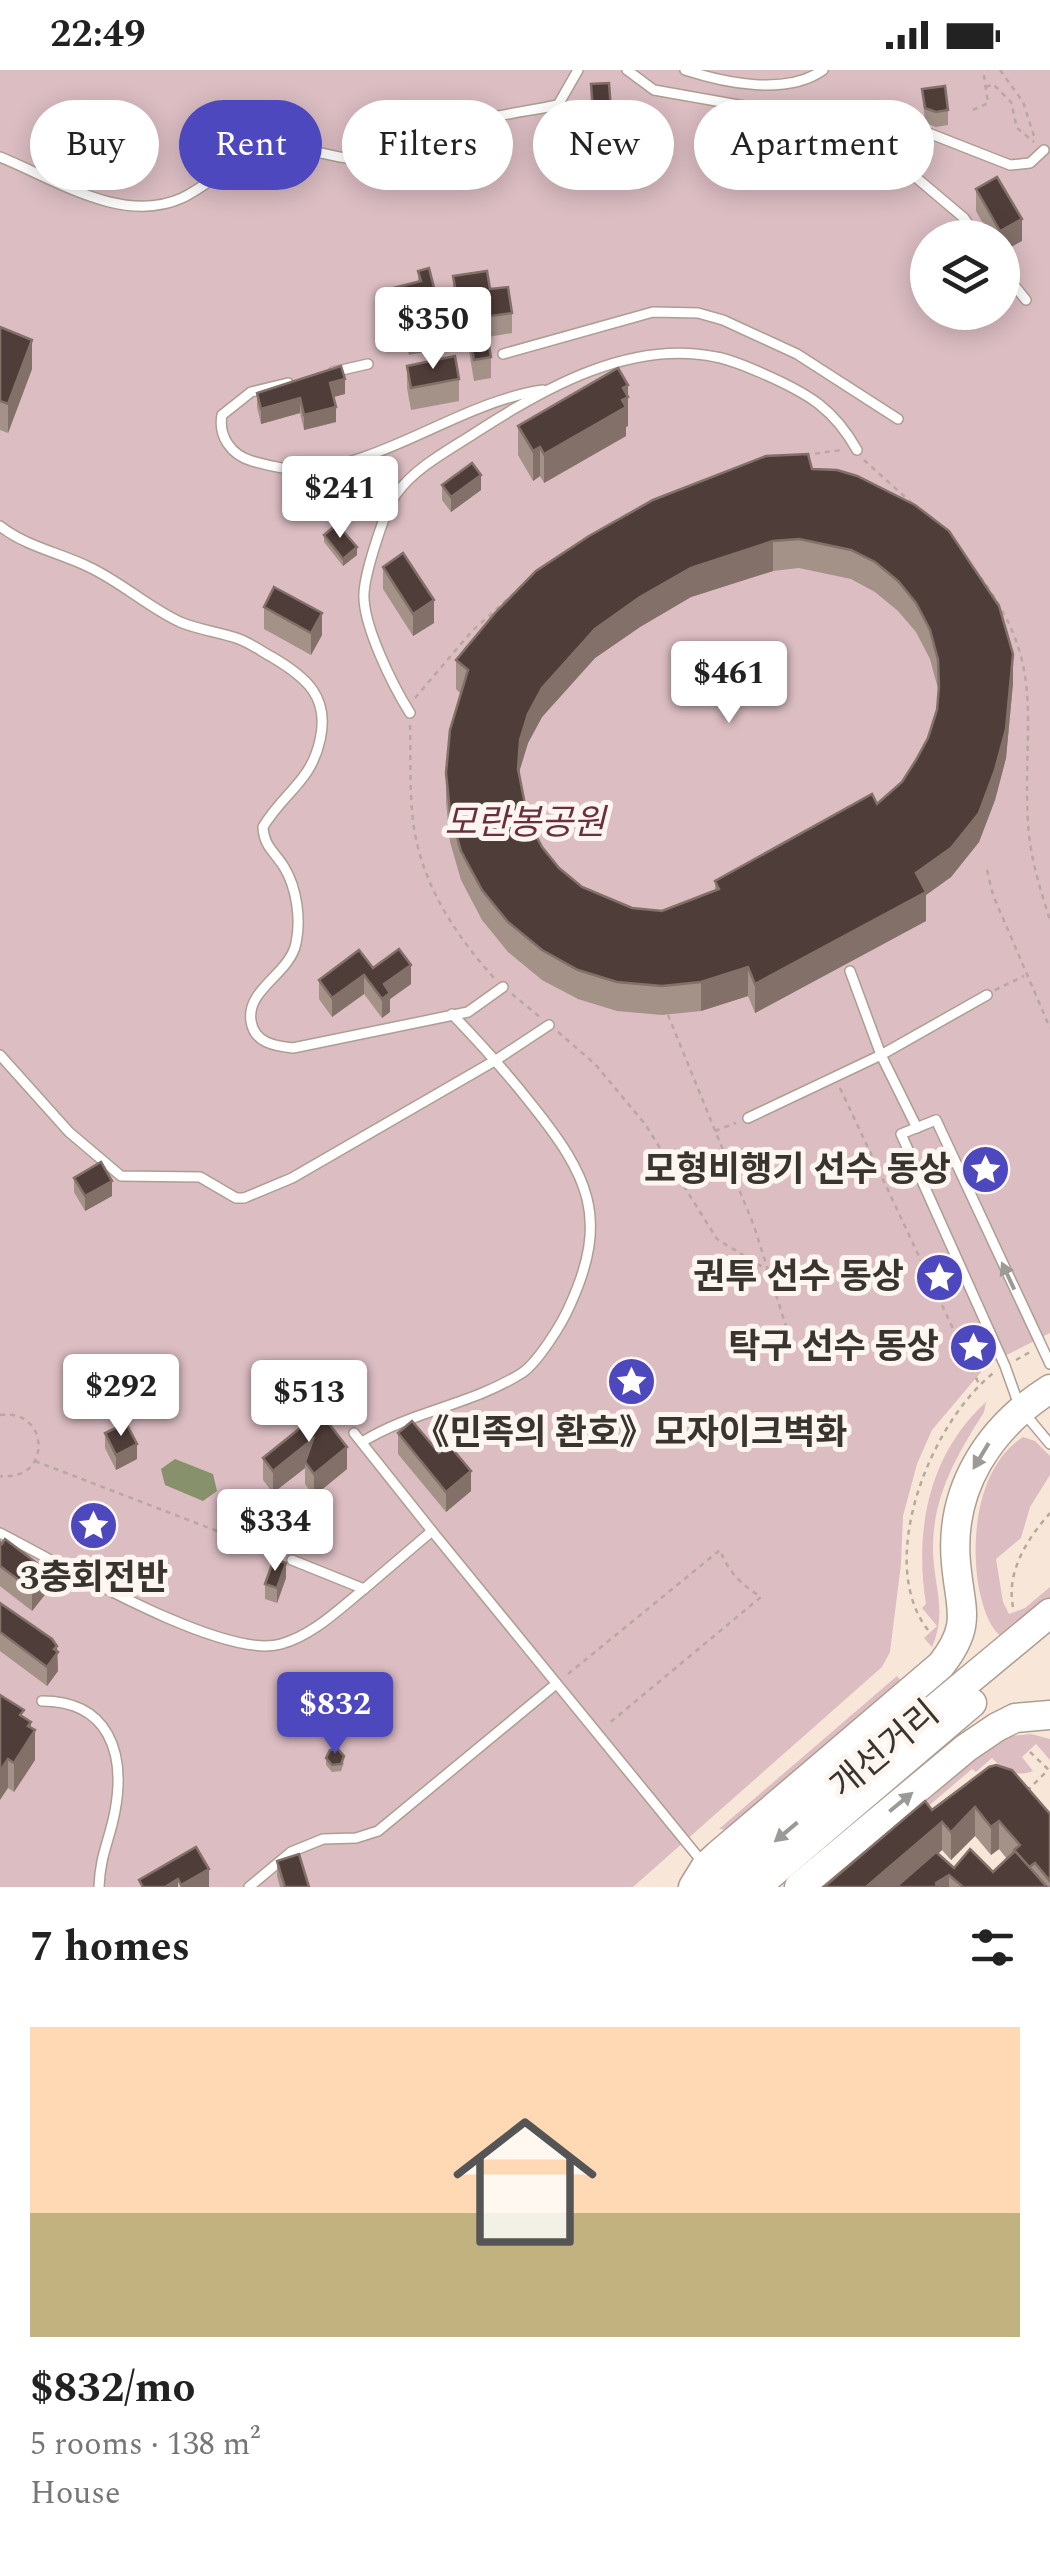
<!DOCTYPE html>
<meta charset="utf-8">
<style>
body{margin:0;font-family:Spectral,"Noto Sans KR",serif;background:#f6f6f6;color:#222;height:100vh;display:flex;flex-direction:column;font-size:38px;white-space:nowrap}
*{box-sizing:border-box;margin:0}
p{font-size:32px;color:#767676}
.icon{flex:none;width:55px;height:55px;fill:none;stroke:currentColor;stroke-width:2;stroke-linecap:round;stroke-linejoin:round}
.map{position:relative;height:1817px;overflow:hidden}
.details{display:flex;flex-direction:column;background:#fff;flex:1}
.details>*{flex:none}
.guide{position:absolute;left:30px;top:30px;width:990px;height:90px;display:flex;gap:20px}
.buttons{position:absolute;left:910px;top:150px;display:grid;gap:20px}
.buttons a{display:grid;place-items:center;width:110px;height:110px;border-radius:50%;background:#fff;box-shadow:0 5px 25px #0003;font-size:50px}
.price{position:absolute;translate:-50% -85px;padding:0 22px;border-radius:10px;background:#fff;color:#222;font-size:32px;line-height:65px;filter:drop-shadow(0 2px 5px #0008)}
.price::after{content:'';position:absolute;left:50%;top:60px;width:30px;height:22px;margin-left:-15px;background:inherit;clip-path:polygon(0 0,100% 0,50% 100%)}
.price.current{background:#4d48be;color:#fff}
ul{padding:0;list-style:none}
li{display:grid;align-content:center;gap:20px;height:530px;padding:0 30px}
li+li{border-top:2px solid #e0e0e0}
li span{display:grid;place-items:center;height:310px;border-radius:0px;color:#555}
li>.icon{margin-inline-start:auto}
span .icon{width:180px;height:180px;fill:#fffc;stroke-width:1}
li b{font-size:42px}
h2{display:flex;justify-content:space-between;align-items:center;height:120px;padding:0 30px;font-size:42px}
.pill{padding:0 35px;border-radius:45px;background:#fff;box-shadow:0 5px 25px #0003;font-size:35px;line-height:90px}
.pill.current{background:#4d48be;color:#fff}
.status{display:flex;justify-content:space-between;align-items:center;height:70px;padding:0 50px;background:#fff;direction:ltr}
.status svg{height:28px;fill:currentColor}
.map>svg:first-child{display:block}
</style>
<div class="status"><b>22:49</b><svg viewBox="0 0 49 12"><path d="M0 12V9h3v3zM5 12V6h3v6zM10 12V3h3v9zM15 12V0h3v12zM26 1h20v11H26zM47 4h2v5h-2z"/></svg></div>
<div class="map">
<svg width="1050" height="1817" viewBox="0 0 1050 1817">
<rect width="100%" height="100%" fill="#f8e7d9"/>
<g fill="#dbbdc2" fill-rule="evenodd">
<path d="M0 0H1050V1263L987 1295 932 1360 917 1394 903 1446 901 1494 890 1582 882 1597 633 1817H0ZM928 168H1002V242H928Z"/>
<path d="M986 1332 984 1342C957 1385 933 1425 933 1478 933 1516 948 1540 932 1577L924 1568 937 1556 922 1538 926 1534C914 1460 929 1384 986 1332Z"/>
<path d="M1023 1367 1035 1371 1050 1386V1405L1030 1437 1021 1468 996 1489 1003 1532 1009 1544 1025 1538 1050 1517V1529L1003 1568C988 1557 983 1536 979 1519 970 1470 977 1396 1023 1367Z"/>
<polygon points="897,1606 902,1612 729,1760 719,1759"/>
<path d="M1031 1664 1050 1669V1690L1036 1674 1022 1687 1033 1701C1016 1708 1003 1700 992 1688L976 1702 972 1699 833 1817H824L995 1673 1012 1666Z"/>
</g>
<polygon fill="#87916b" points="175,1389 213,1404 217,1421 203,1431 165,1415 161,1399"/>
<g fill="none" stroke-linecap="round" stroke-linejoin="round">
<defs>
<g id="service">
<polyline points="578,0 558,35 571,60 602,85"/>
<polyline points="627,0 654,20 835,52 906,99 964,148 978,168"/>
<path d="M685 0C725 13 786 26 823 0"/>
<polyline points="837,52 913,57 1010,95 1030,93 1044,80"/>
<path d="M0 87C55 109 122 155 182 128 211 114 237 86 269 79 303 72 341 94 375 89 404 85 427 68 453 58 486 46 524 42 558 35"/>
<polyline points="1002,200 1026,230"/>
<polyline points="503,284 653,242 698,243 723,250 797,284 898,349"/>
<polyline points="333,302 368,294"/>
<path d="M288 313 251 322 222 345C218 366 231 385 252 391 270 396 293 401 312 401 330 400 348 392 364 387 423 367 481 329 543 320"/>
<path d="M0 456C27 477 58 482 89 497 121 512 148 537 180 552 199 560 219 562 239 569 250 573 261 581 272 587 306 607 330 627 320 670 311 712 283 723 263 757 264 777 275 782 284 797 297 818 301 850 296 873 290 904 246 919 251 951 254 973 275 976 293 978L468 942 503 917"/>
<path d="M410 643C393 616 362 554 364 523 365 503 385 438 397 423 416 397 449 380 475 363 544 318 631 269 716 287 733 290 750 298 766 305 809 324 834 339 857 380"/>
<polyline points="850,901 881,985 917,1058"/>
<polyline points="0,985 69,1062 121,1106 200,1107 236,1128 244,1128 292,1108 496,990 549,955"/>
<polyline points="748,1048 881,985 987,925"/>
<polyline points="1050,1294 936,1050 901,1064 1005,1296 1020,1338 1050,1374"/>
<polyline points="354,1363 432,1461"/>
<path d="M362 1372C412 1341 471 1335 522 1303 538 1292 562 1254 570 1235 610 1148 588 1105 532 1035 507 1003 480 973 452 944"/>
<path d="M0 1463C57 1492 224 1591 281 1574 313 1565 338 1540 364 1519"/>
<polyline points="292,1490 364,1519 432,1461 704,1794"/>
<path d="M42 1631C108 1631 126 1682 115 1741 110 1769 100 1785 99 1817"/>
<polyline points="249,1817 291,1782 323,1769 356,1768 378,1761 556,1614"/>
</g>
<g id="primary">
<path d="M693 1817 706 1796 718 1785 941 1595C973 1554 960 1540 956 1493 949 1418 990 1357 1050 1319"/>
<polyline points="720,1817 1050,1543"/>
<polyline points="756,1817 972,1633"/>
<polyline points="799,1817 966,1678 997,1657 1015,1648 1050,1645"/>
</g>
</defs>
<use href="#service" stroke="#ae9e91" stroke-width="12"/>
<use href="#primary" stroke="#ae9e91" stroke-width="31"/>
<g stroke="#b7a99e" stroke-width="2.5" stroke-dasharray="5 5" stroke-linecap="butt">
<polyline points="1000,0 1023,32 1035,69"/>
<polyline points="986,17 993,14 1011,32 1017,58 1034,72"/>
<polyline points="973,40 988,33 984,6 987,0"/>
<polyline points="805,385 841,380"/>
<polyline points="864,390 914,435"/>
<path d="M974 499C1049 594 1022 645 1028 753 1030 787 1040 819 1050 850"/>
<polyline points="415,628 472,561 520,518"/>
<path d="M410 655C411 689 409 724 414 758 423 816 456 866 495 909"/>
<polyline points="987,800 993,825 1050,958"/>
<polyline points="995,920 1024,906"/>
<polyline points="512,924 541,948"/>
<polyline points="668,945 754,1156 786,1256"/>
<polyline points="558,962 595,994 645,1054 717,1169 769,1201"/>
<polyline points="840,1018 979,1314"/>
<polyline points="715,1061 736,1053"/>
<polyline points="1016,1290 1030,1282"/>
<path d="M0 1345C50 1338 53 1412 0 1406"/>
<polyline points="35,1391 282,1486"/>
<path d="M1013 1537C1006 1502 1027 1469 1050 1443"/>
<path d="M928 1560C874 1491 932 1349 996 1301"/>
<path d="M568 1604 720 1480C729 1503 741 1514 761 1527L607 1655"/>
<polyline points="1030,1682 1050,1701"/>
<polyline points="1027,1721 1047,1701"/>
</g>
<use href="#service" stroke="#fff" stroke-width="9"/>
<use href="#primary" stroke="#fff" stroke-width="28"/>
</g>
<g fill="#a49289" fill-rule="evenodd">
<polygon points="591,14 611,40 611,55 593,56"/>
<polygon points="922,19 948,40 948,55 936,57 925,53"/>
<polygon points="976,119 1022,171 1002,168 991,168 976,141"/>
<polygon points="418,201 444,257 444,278 409,285 407,278 392,282 382,243 382,221 418,212"/>
<polygon points="453,206 490,219 512,243 512,263 488,267 491,287 491,308 474,311 468,275 462,276 453,227"/>
<polygon points="0,257 32,299 8,363 0,360"/>
<polygon points="407,296 459,309 459,331 411,340 407,318"/>
<polygon points="628,315 628,356 626,357 626,366 544,413 540,406 533,411 518,385 518,356"/>
<polygon points="257,323 345,324 333,327 336,352 304,360 300,343 261,354 257,337"/>
<path d="M812 399 1013 613 1006 688 995 730 979 772 951 807 926 825V851L755 943 748 926 701 941 662 945 617 941 578 929 542 910 508 882 482 850 461 810 450 772 446 732V703L461 624 456 619V590ZM799 498 851 509 875 522 898 541 916 562 930 589 938 619 937 640 928 668 916 690 902 712 877 734 715 811V820L662 841 632 838 582 817 559 798 542 777 528 750 520 708V699L528 673 542 647 595 588 640 557 691 527 773 501Z"/>
<polygon points="442,415 481,420 451,442 442,430"/>
<polygon points="324,465 357,485 343,496 324,472"/>
<polygon points="383,497 434,553 413,566 383,519"/>
<polygon points="264,537 322,565 311,585 264,559"/>
<polygon points="373,898 411,914 390,929 390,942 382,948 364,924 332,947 319,929 319,910"/>
<polygon points="74,1108 112,1126 85,1141 74,1122"/>
<polygon points="320,1342 347,1399 314,1426 305,1414 305,1398 273,1423 263,1410 263,1388"/>
<polygon points="105,1363 137,1389 116,1400 105,1378"/>
<polygon points="398,1363 471,1421 446,1442 398,1384"/>
<polygon points="309,1443 299,1471 286,1467 286,1452"/>
<polygon points="0,1472 47,1522 32,1541 0,1516"/>
<polygon points="286,1508 277,1533 265,1529 265,1514"/>
<polygon points="0,1533 57,1581 58,1601 47,1616 0,1581"/>
<polygon points="0,1625 24,1648 31,1658 35,1690 14,1722 8,1718"/>
<polygon points="326,1688 344,1693 341,1701 332,1702 326,1695"/>
<path d="M989 1697 1050 1744V1817H824ZM975 1766 991 1785 999 1779 1007 1789 993 1802 954 1798 938 1784 942 1780 951 1790Z"/>
<polygon points="277,1791 309,1817 280,1817 277,1806"/>
</g>
<g fill="#827069">
<polygon points="1022,149 1022,171 1002,182 1002,168 1000,168 1000,161"/>
<polygon points="407,257 407,278 392,282 392,261"/>
<polygon points="32,270 32,299 8,363 8,334"/>
<polygon points="345,309 345,324 330,328 330,313"/>
<polygon points="628,315 628,356 626,357 626,366 544,413 544,384"/>
<polygon points="300,328 300,343 261,354 261,339"/>
<polygon points="336,337 336,352 304,360 304,345"/>
<polygon points="540,377 540,406 533,411 533,381"/>
<polygon points="481,405 481,420 451,442 451,427"/>
<polygon points="773,471 773,501 691,527 640,557 595,588 542,647 528,673 520,699 518,728 518,699 520,670 528,644 542,618 595,559 640,527 691,498"/>
<polygon points="357,477 357,485 343,496 343,489"/>
<polygon points="434,530 434,553 413,566 413,544"/>
<polygon points="322,543 322,565 311,585 311,563"/>
<polygon points="1013,584 1013,613 1006,688 995,730 979,772 951,807 926,825 926,851 755,943 755,914 916,803"/>
<polygon points="411,895 411,914 390,929 390,942 382,948 382,929 384,914"/>
<polygon points="748,897 748,926 701,941 701,912"/>
<polygon points="364,905 364,924 332,947 332,928"/>
<polygon points="112,1111 112,1126 85,1141 85,1126"/>
<polygon points="313,1369 305,1392 305,1398 273,1423 273,1401"/>
<polygon points="137,1374 137,1389 116,1400 116,1385"/>
<polygon points="347,1377 347,1399 314,1426 314,1404"/>
<polygon points="471,1401 471,1421 446,1442 446,1422"/>
<polygon points="309,1428 309,1443 299,1471 299,1456"/>
<polygon points="286,1493 286,1508 277,1533 277,1518"/>
<polygon points="47,1501 47,1522 32,1541 32,1520"/>
<polygon points="57,1576 58,1601 47,1616 47,1597"/>
<polygon points="31,1652 31,1667 35,1660 35,1690 14,1722 14,1693"/>
<polygon points="8,1689 8,1718 0,1730 0,1701"/>
<polygon points="975,1737 975,1766 951,1790 951,1762"/>
<polygon points="999,1751 999,1779 991,1785 991,1757"/>
<polygon points="942,1752 942,1780 899,1817 866,1817"/>
<polygon points="209,1799 209,1817 181,1817 181,1815"/>
<polygon points="949,1805 949,1817 935,1817 936,1813"/>
<polygon points="178,1809 178,1817 165,1817"/>
</g>
<g fill="#4f3d39" stroke="#827069" stroke-width="2.5" fill-rule="evenodd">
<polygon points="609,13 611,40 593,41 591,14"/>
<polygon points="945,16 948,40 936,42 925,38 922,19"/>
<polygon points="997,107 1022,149 1000,161 976,119"/>
<polygon points="429,198 444,257 409,263 407,257 392,261 382,221 421,211 418,201"/>
<polygon points="487,201 490,219 508,217 512,243 484,247 491,287 474,290 468,254 462,255 453,206"/>
<polygon points="0,257 32,270 8,334 0,331"/>
<polygon points="455,286 459,309 411,318 407,296"/>
<polygon points="341,296 345,309 330,313 336,337 304,345 300,328 261,339 257,323"/>
<polygon points="618,298 628,315 623,318 628,327 622,330 626,337 544,384 540,377 533,381 518,356"/>
<path d="M808 384 812 399 837 400 857 406 915 435 949 461 999 536 1013 584 1006 659 995 700 979 743 951 778 916 803 926 822 755 914 748 897 701 912 662 916 617 912 578 900 542 880 508 852 482 820 461 781 450 742 446 703 450 660 468 600 456 590 495 543 536 501 589 466 653 430 766 386ZM799 469 851 480 875 492 898 511 916 533 930 560 938 590 939 617 937 640 928 668 916 690 902 712 877 734 872 724 715 811 719 819 662 841 632 838 582 817 559 798 542 777 528 750 518 699 520 670 528 644 542 618 595 559 640 527 691 498 773 471Z"/>
<polygon points="472,393 481,405 451,427 442,415"/>
<polygon points="337,454 357,477 343,489 324,465"/>
<polygon points="403,483 434,530 413,544 383,497"/>
<polygon points="274,517 322,543 311,563 264,537"/>
<polygon points="399,879 411,895 384,914 390,923 382,929 364,905 332,928 319,910 359,880 373,898"/>
<polygon points="101,1092 112,1111 85,1126 74,1108"/>
<polygon points="320,1342 347,1377 314,1404 305,1392 313,1369 273,1401 263,1388"/>
<polygon points="412,1351 439,1383 449,1375 471,1401 446,1422 398,1363"/>
<polygon points="126,1353 137,1374 116,1385 105,1363"/>
<polygon points="296,1423 309,1428 299,1456 286,1452"/>
<polygon points="5,1469 47,1501 32,1520 0,1496 0,1472 2,1474"/>
<polygon points="274,1489 286,1493 277,1518 265,1514"/>
<polygon points="0,1533 52,1569 57,1576 54,1579 58,1582 47,1597 0,1562"/>
<polygon points="0,1625 24,1640 20,1645 31,1652 28,1656 35,1660 14,1693 8,1689 0,1701"/>
<polygon points="338,1679 344,1686 341,1694 332,1695 326,1688 330,1680"/>
<polygon points="996,1695 1012,1700 1050,1744 1050,1811 1035,1793 1029,1797 1014,1780 1020,1775 999,1751 991,1757 975,1737 951,1762 942,1752 866,1817 824,1817 925,1731 932,1740 989,1697"/>
<polygon points="196,1777 209,1799 181,1815 178,1809 165,1817 143,1817 139,1810"/>
<polygon points="970,1779 993,1802 1015,1781 1047,1817 963,1817 949,1805 936,1813 937,1815 935,1817 896,1817 936,1782 954,1798"/>
<polygon points="299,1784 309,1817 285,1817 277,1791"/>
</g>
<defs><path id="oneway-solid" d="M-6-.8H1V-3.2L6.5 0L1 3.2V.8H-6Z" transform="scale(2.5)"/></defs>
<g fill="#9c9a96">
<use href="#oneway-solid" transform="translate(1008 1206) rotate(-115)"/>
<use href="#oneway-solid" transform="translate(981 1386) rotate(121)"/>
<use href="#oneway-solid" transform="translate(901 1732) rotate(-39)"/>
<use href="#oneway-solid" transform="translate(786 1762) rotate(140)"/>
</g>
<defs>
<symbol id="sight-disc" viewBox="-11 -11 22 22"><circle r="9.5" fill="#4d48be" stroke="#fdf6f0"/><path d="M0-6L1.8-2.2L6-1.7L2.9 1.2L3.7 5.4L0 3.3L-3.7 5.4L-2.9 1.2L-6-1.7L-1.8-2.2Z" fill="#fff"/></symbol>
</defs>
<g fill-rule="evenodd">
<use href="#sight-disc" x="958" y="1072" width="55" height="55"/>
<use href="#sight-disc" x="912" y="1180" width="55" height="55"/>
<use href="#sight-disc" x="946" y="1250" width="55" height="55"/>
<use href="#sight-disc" x="604" y="1284" width="55" height="55"/>
<use href="#sight-disc" x="66" y="1428" width="55" height="55"/>
</g>
<g text-anchor="middle" dominant-baseline="central" stroke-width="10" stroke-linejoin="round" paint-order="stroke">
<g font-size="35" font-style="italic" fill="#6a2f3f" stroke="#fdf6f0">
<text x="525" y="753">모란봉공원</text>
</g>
<g font-size="35" font-weight="bold" fill="#3a342e" stroke="#fdf6f0" text-anchor="end">
<text x="951" y="1100">모형비행기 선수 동상</text>
<text x="904" y="1207">권투 선수 동상</text>
<text x="939" y="1277">탁구 선수 동상</text>
<text x="631" y="1363" text-anchor="middle">《민족의 환호》모자이크벽화</text>
<text x="94" y="1508" text-anchor="middle">3충회전반</text>
</g>
<g font-size="35" fill="#3a342e" stroke="#fdf6f0">
<text transform="translate(885 1680) rotate(-40)">개선거리</text>
</g>
</g>
</svg>
<div class="buttons">
<a><svg class="icon" aria-label="layers" viewBox="0 0 24 24"><path d="M12 4l9 5-9 5-9-5zM3 14l9 5 9-5"/></svg></a>
</div>
<b class="price" style="left:433px;top:302px">$350</b>
<b class="price" style="left:340px;top:471px">$241</b>
<b class="price" style="left:729px;top:656px">$461</b>
<b class="price" style="left:121px;top:1369px">$292</b>
<b class="price" style="left:309px;top:1375px">$513</b>
<b class="price" style="left:275px;top:1504px">$334</b>
<b class="price current" style="left:335px;top:1687px">$832</b>
<div class="guide">
<a class="pill">Buy</a>
<a class="pill current">Rent</a>
<a class="pill">Filters</a>
<a class="pill">New</a>
<a class="pill">Apartment</a>
</div>
</div>
<section class="details">
<h2>7 homes<svg class="icon" aria-label="filters" viewBox="0 0 24 24"><path d="M4 7h16M4 17h16"/><circle cx="9" cy="7" r="2"/><circle cx="15" cy="17" r="2"/></svg></h2>
<ul>
<li><span style="background:linear-gradient(#ffd9b3 60%,#c2b280 0)"><svg class="icon" aria-label="home" viewBox="0 0 24 24"><path d="M3 11l9-7 9 7M6 9v11h12V9"/></svg></span><div><b>$832/mo</b><p>5 rooms · 138 m²</p><p>House</p></div></li>
</ul>
</section>
